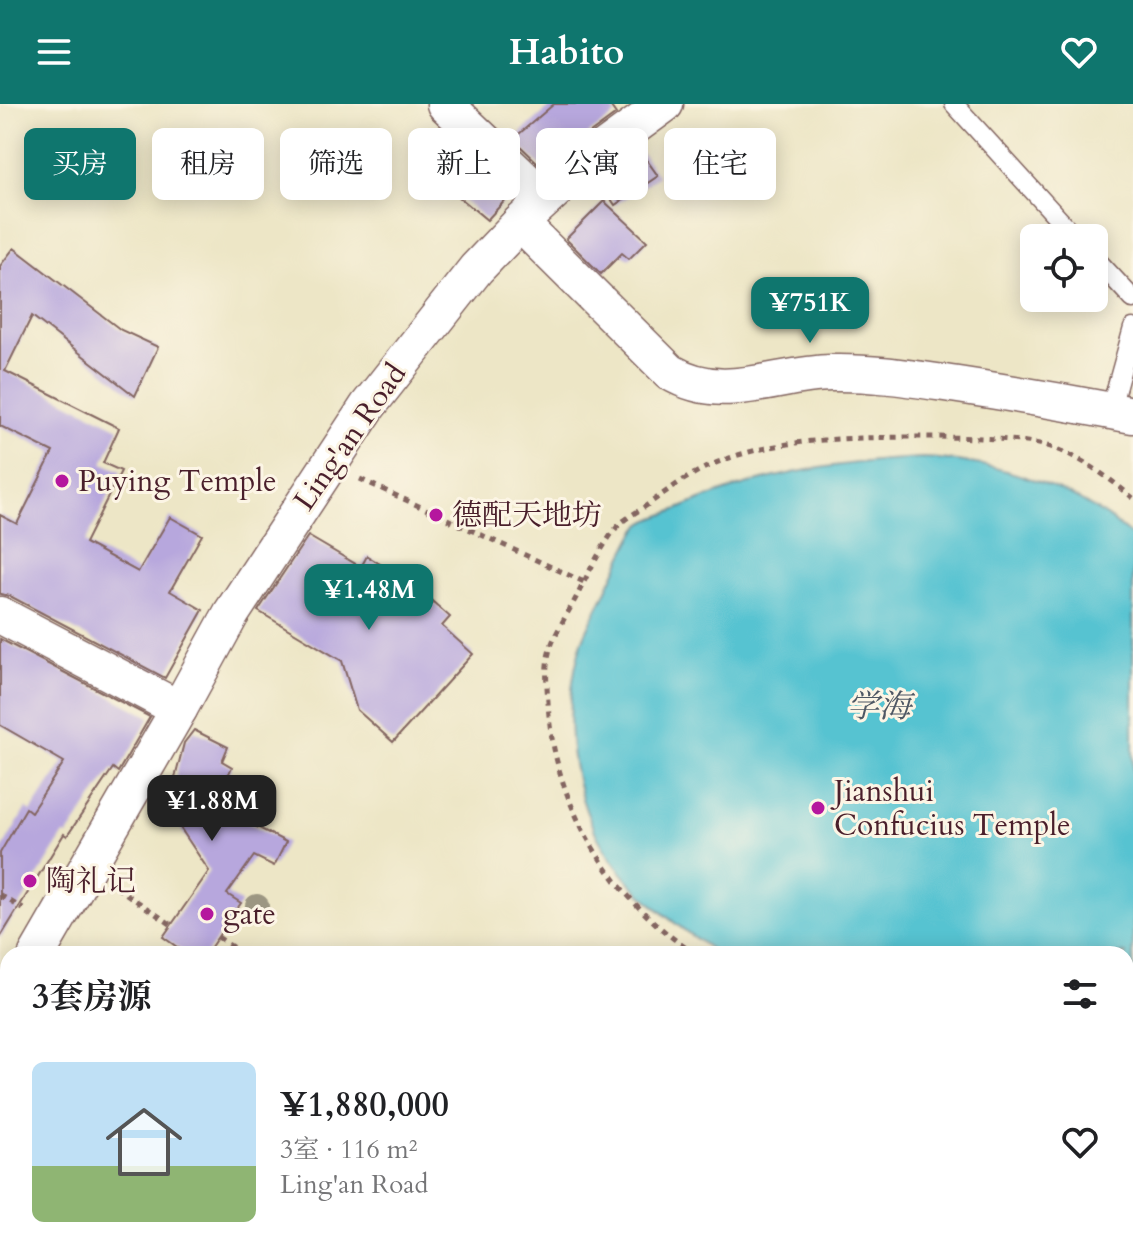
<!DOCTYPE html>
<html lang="zh">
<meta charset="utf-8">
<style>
body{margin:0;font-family:Cardo,"Noto Serif SC",serif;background:#f6f6f6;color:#202124;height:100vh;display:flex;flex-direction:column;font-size:30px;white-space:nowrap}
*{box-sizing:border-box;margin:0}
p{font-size:26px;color:#757577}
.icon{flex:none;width:44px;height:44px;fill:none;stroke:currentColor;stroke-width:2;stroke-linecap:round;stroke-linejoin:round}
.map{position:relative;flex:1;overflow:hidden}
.sheet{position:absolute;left:0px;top:842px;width:1134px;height:312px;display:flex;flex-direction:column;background:#fff;border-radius:24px 24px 0 0;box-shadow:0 4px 20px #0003}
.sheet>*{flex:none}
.guide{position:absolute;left:24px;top:24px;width:1086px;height:72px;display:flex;gap:16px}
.buttons{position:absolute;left:1020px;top:120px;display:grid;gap:16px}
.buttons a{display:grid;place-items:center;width:88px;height:88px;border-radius:12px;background:#fff;box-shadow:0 4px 20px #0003;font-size:40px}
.price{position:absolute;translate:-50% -68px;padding:0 18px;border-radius:16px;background:#0f766e;color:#fff;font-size:26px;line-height:52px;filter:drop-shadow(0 2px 4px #0008)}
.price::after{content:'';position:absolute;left:50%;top:48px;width:24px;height:18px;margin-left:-12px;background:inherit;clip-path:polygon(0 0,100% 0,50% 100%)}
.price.selected{background:#222;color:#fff}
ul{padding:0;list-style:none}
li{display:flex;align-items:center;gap:24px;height:200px;padding:0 32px}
li span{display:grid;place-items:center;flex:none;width:224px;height:160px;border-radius:12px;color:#555}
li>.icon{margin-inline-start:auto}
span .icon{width:96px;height:96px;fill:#fffc;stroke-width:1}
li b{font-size:34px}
h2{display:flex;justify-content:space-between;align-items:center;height:96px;padding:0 32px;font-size:34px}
.chip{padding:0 28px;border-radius:12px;background:#fff;box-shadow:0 4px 20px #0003;font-size:28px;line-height:72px}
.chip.selected{background:#0f766e;color:#fff}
header{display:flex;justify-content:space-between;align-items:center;height:104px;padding:0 32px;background:#0f766e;color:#fff;font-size:36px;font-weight:700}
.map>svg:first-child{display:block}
</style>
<header><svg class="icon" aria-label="menu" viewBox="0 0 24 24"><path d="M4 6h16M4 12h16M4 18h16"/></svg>Habito<svg class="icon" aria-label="heart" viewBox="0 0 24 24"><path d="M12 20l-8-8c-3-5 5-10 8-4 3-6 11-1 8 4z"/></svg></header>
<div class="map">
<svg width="1133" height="1154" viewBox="0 0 1133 1154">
<rect width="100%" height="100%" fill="#fcf5e5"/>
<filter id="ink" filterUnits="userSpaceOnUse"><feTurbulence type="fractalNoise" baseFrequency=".0125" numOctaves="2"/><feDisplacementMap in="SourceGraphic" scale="16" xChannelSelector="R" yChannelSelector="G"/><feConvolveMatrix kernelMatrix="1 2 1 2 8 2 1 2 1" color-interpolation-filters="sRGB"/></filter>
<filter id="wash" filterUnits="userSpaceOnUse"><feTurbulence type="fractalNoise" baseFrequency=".006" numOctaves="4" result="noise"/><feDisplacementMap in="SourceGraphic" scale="32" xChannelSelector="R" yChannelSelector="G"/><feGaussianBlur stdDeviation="1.8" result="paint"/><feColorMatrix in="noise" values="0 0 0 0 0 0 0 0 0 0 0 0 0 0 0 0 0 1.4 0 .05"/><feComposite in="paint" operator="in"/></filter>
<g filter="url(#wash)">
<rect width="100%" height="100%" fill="#ede6c6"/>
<path fill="#57c3d1" stroke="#50717e" stroke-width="2" d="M922 354C997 357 1076 383 1133 433V1122L1126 1118V850H718C684 827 647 800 621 768 572 709 560 620 579 548 584 528 595 510 604 492 611 478 631 431 640 422 647 415 664 411 674 407 755 371 833 358 922 354Z"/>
<g id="blocks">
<g fill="#b7a7dd">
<polygon points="554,0 609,0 616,10 575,40 573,38 543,64 513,35"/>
<polygon points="639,45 658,72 615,101 598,75"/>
<polygon points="470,52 510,91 487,116 446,82"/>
<polygon points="604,97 647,137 629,155 622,149 601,170 566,135"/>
<polygon points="14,144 121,226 158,243 135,292 32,212 5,267 119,324 103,359 121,367 85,439 138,468 170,413 202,431 170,487 203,506 165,574 10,492 0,490 0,411 17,420 53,348 0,322 0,162"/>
<polygon points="308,432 361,463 367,452 414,481 450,513 442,522 473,550 393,638 357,606 342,557 258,507"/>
<polygon points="0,535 150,613 118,668 113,664 67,732 64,730 0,834 0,749 26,704 31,708 64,658 0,621"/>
<polygon points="194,626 228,643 222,657 232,663 214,701 286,738 274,762 254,752 227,790 241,799 206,850 187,850 163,833 209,767 163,698 172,686 184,639"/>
</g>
</g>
</g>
<g filter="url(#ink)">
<use href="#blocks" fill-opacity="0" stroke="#836561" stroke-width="2"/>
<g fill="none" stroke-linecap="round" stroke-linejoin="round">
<defs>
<g id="lane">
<polyline points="954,0 1076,134"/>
<polyline points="1094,153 1133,195"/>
<polyline points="1110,307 1133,224"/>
<polyline points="868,1146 880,1154"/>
</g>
<g id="street">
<polyline points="445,0 544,94"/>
<path d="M520 119 670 268C723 300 775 270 831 269 874 268 915 275 958 281 1017 290 1075 300 1133 311"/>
<polyline points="0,511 179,605"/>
<polyline points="37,850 179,605 231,510 368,302 476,165 520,119 587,57 665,0"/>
<polyline points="0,913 8,900"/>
<polyline points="0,1112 8,1118"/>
<polyline points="48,1146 59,1154"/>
</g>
</defs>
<use href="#lane" stroke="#836561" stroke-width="21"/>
<use href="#street" stroke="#836561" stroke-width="39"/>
<g stroke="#836561" stroke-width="5" stroke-dasharray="6 6" stroke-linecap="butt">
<polyline points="360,375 584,478"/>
<polyline points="116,783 172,821"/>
<polyline points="0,791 23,805"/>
<polyline points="218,833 242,850"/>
<path d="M695 850C610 794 553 700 548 598 547 583 545 564 549 549 554 529 569 508 578 490 587 471 605 436 618 422 624 415 635 409 643 404 664 389 685 373 709 362 772 334 845 334 912 333 949 333 1003 333 1039 340 1073 347 1107 372 1133 394"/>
<polyline points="1126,1131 1133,1136"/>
<polyline points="538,1146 543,1149"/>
<polyline points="664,1146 676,1154"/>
<polyline points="625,1154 631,1146"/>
</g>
<use href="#lane" stroke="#fff" stroke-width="18"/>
<use href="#street" stroke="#fff" stroke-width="36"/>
</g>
<circle fill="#9c9682" cx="257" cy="802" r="12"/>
</g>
<g fill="#b5179e" stroke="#fcf5e5" stroke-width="3">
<circle cx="62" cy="377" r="8"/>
<circle cx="436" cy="411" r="8"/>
<circle cx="818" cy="704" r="8"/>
<circle cx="30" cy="777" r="8"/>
<circle cx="207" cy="810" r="8"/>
</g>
<g text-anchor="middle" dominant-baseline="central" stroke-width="6" stroke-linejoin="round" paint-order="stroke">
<g font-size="30" fill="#4a1f2b" stroke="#fcf5e5">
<text transform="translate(350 333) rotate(-55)">Ling'an Road</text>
</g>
<g font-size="30" fill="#4a1f2b" stroke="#fcf5e5" text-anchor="start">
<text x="78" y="377">Puying Temple</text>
<text x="452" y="411">德配天地坊</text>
<text x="834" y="687">Jianshui<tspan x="834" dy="34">Confucius Temple</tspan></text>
<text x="46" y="777">陶礼记</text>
<text x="223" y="810">gate</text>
</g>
<g font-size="32" font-style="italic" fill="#4f5865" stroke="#fcf5e5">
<text x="879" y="603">学海</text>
</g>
</g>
</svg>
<div class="buttons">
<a><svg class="icon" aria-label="locate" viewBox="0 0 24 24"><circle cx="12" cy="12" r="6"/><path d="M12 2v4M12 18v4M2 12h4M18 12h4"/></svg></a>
</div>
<b class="price" style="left:810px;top:241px">¥751K</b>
<b class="price" style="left:369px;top:528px">¥1.48M</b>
<b class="price selected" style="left:212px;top:739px">¥1.88M</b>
<div class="guide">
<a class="chip selected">买房</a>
<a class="chip">租房</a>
<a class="chip">筛选</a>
<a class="chip">新上</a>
<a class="chip">公寓</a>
<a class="chip">住宅</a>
</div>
<section class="sheet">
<h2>3套房源<svg class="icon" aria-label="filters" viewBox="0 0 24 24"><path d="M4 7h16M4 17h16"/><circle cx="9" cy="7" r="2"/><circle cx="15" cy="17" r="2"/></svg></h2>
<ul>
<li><span style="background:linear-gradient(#bfe0f5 65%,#8fb573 0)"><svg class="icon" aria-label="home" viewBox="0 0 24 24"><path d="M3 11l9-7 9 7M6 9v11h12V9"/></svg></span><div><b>¥1,880,000</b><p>3室 · 116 m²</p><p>Ling'an Road</p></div><svg class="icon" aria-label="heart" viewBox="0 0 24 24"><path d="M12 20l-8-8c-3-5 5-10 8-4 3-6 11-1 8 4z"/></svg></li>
</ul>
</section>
</div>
